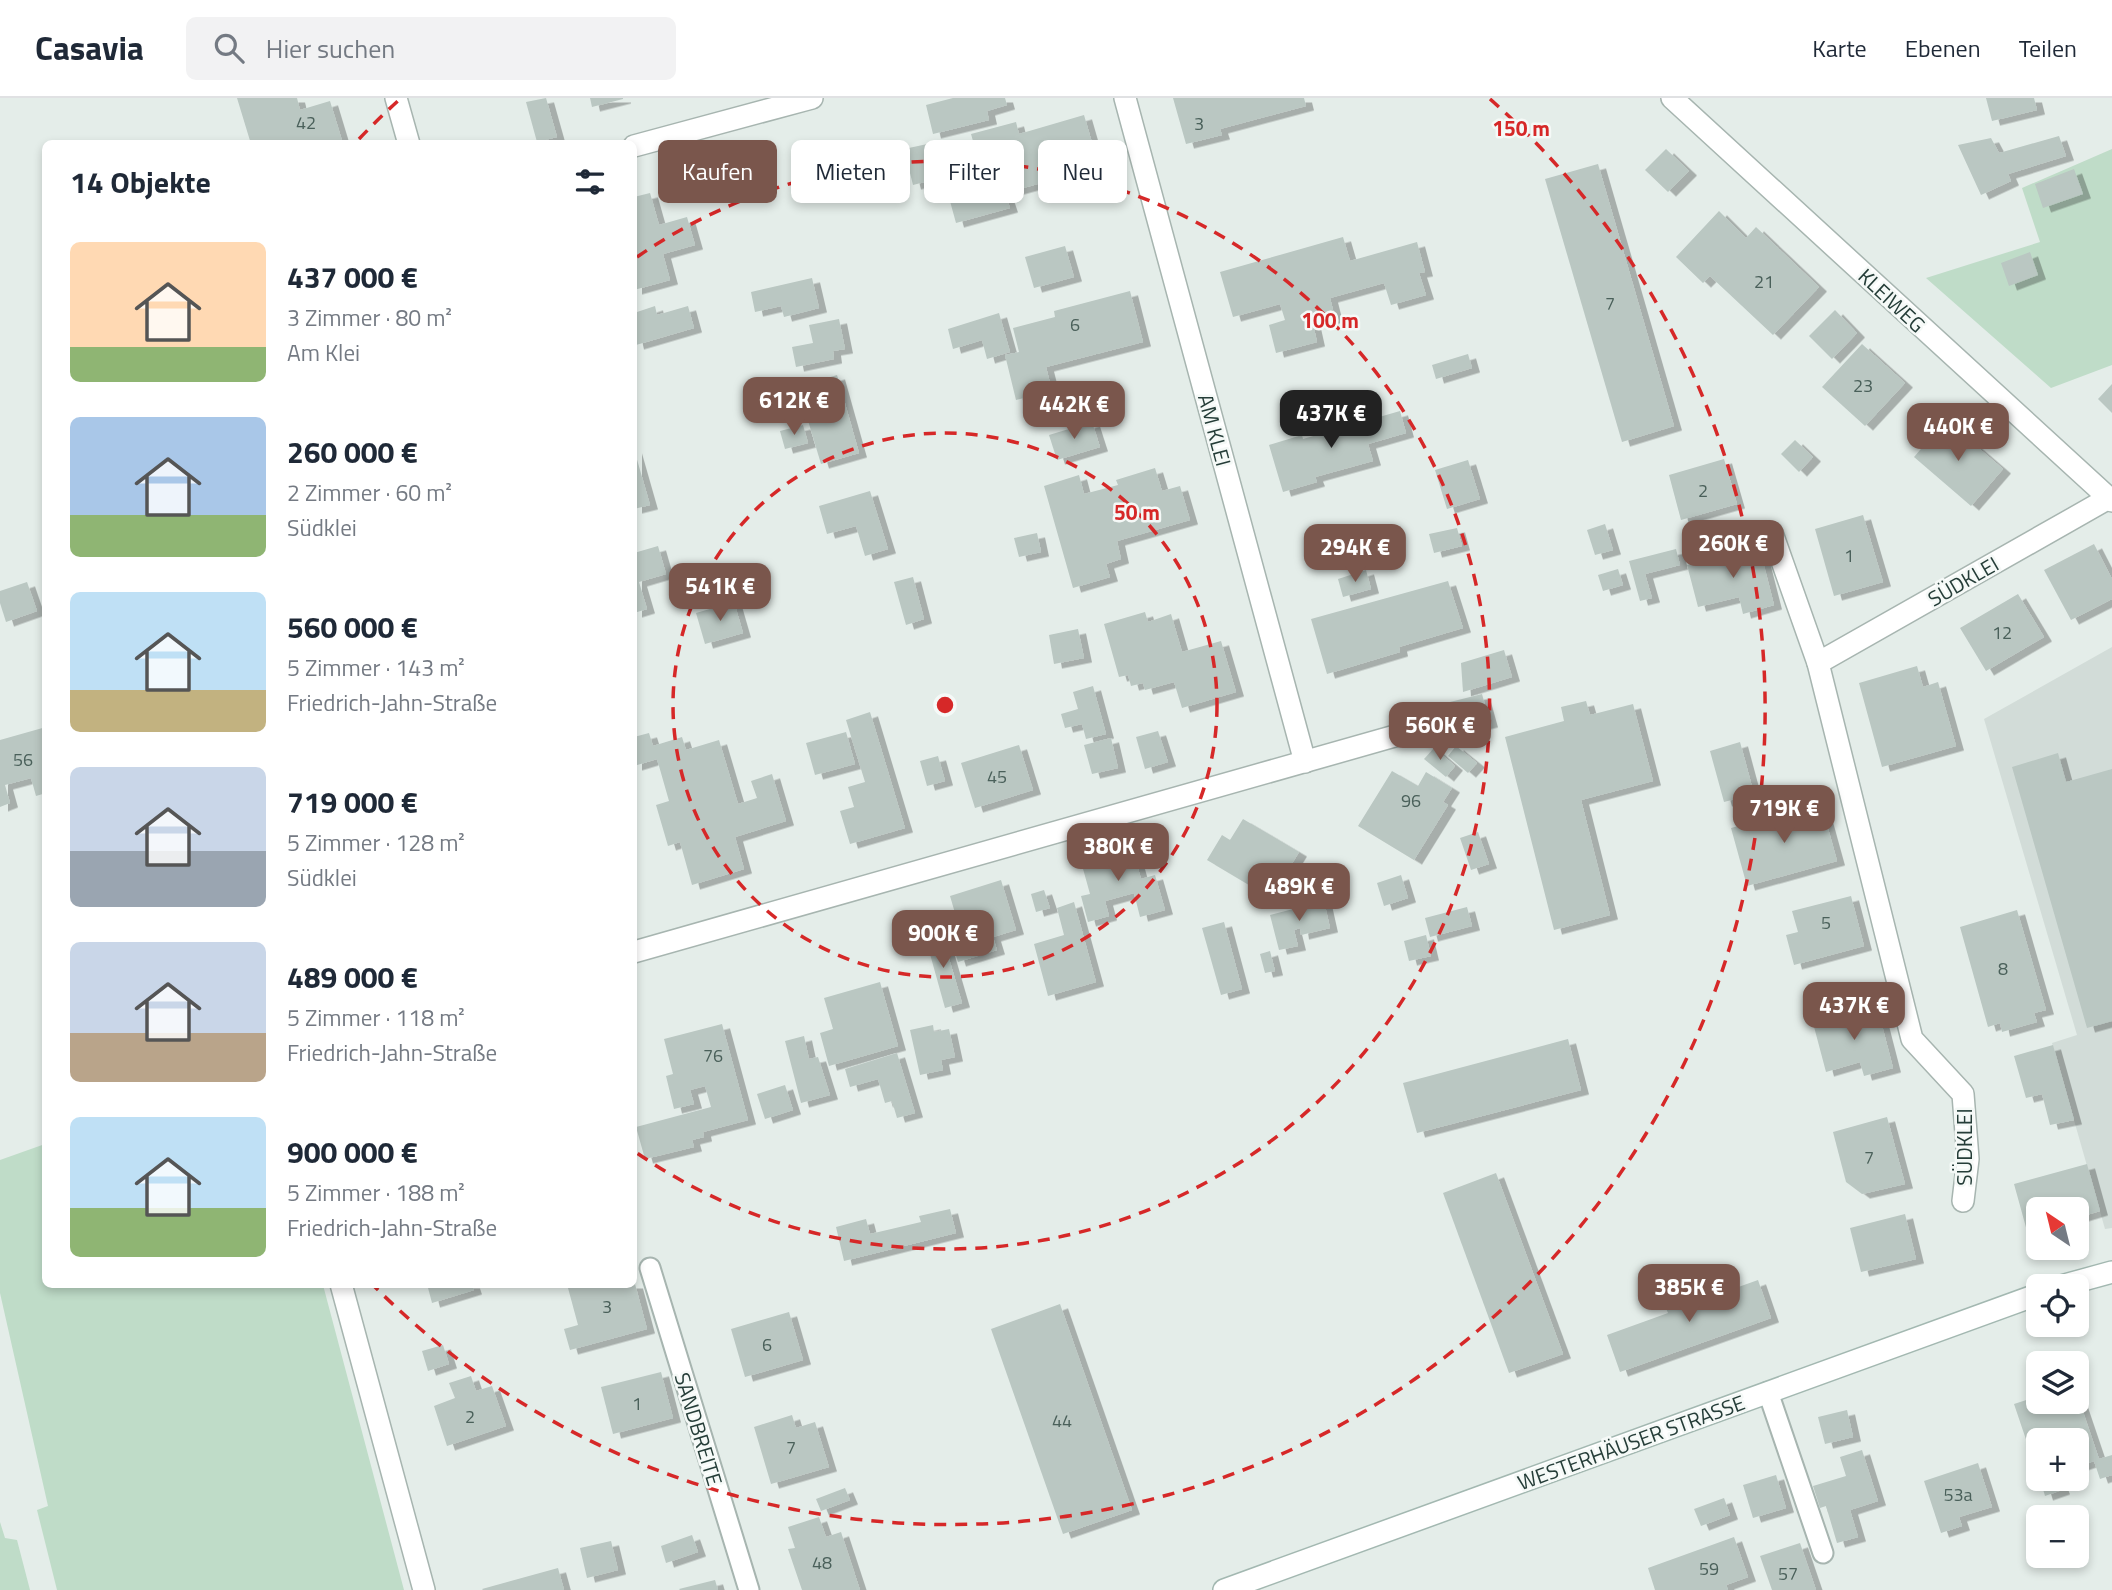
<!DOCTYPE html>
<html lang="de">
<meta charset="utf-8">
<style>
body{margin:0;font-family:"Titillium Web",sans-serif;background:#f2f2f3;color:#1f2937;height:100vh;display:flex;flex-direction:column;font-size:26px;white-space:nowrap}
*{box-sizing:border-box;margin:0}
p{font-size:23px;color:#747a83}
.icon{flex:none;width:38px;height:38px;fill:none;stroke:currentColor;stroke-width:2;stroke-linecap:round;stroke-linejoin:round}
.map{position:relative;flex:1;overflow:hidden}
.side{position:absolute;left:42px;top:42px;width:595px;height:1148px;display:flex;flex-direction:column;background:#fff;border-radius:10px;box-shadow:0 4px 10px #0003}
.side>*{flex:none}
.guide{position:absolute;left:658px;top:42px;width:665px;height:63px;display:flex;gap:14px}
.needle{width:46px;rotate:325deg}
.controls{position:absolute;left:2026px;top:1099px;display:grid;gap:14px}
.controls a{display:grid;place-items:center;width:63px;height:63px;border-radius:10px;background:#fff;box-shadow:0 4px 10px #0003;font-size:35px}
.price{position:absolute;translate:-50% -60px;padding:0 16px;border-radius:14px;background:#7a564c;color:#fff;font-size:23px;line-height:46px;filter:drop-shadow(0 2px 4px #0008)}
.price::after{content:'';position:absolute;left:50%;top:42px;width:21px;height:16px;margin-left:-10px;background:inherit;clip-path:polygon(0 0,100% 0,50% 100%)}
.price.selected{background:#222;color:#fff}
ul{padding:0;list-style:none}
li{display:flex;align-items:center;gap:21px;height:175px;padding:0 28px}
li span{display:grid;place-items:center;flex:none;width:196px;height:140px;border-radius:10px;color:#555}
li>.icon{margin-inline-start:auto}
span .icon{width:84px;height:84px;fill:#fffc;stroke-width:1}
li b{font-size:30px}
h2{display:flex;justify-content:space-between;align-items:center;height:84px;padding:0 28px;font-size:30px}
.pill{padding:0 24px;border-radius:10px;background:#fff;box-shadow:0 4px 10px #0003;font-size:24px;line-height:63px}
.pill.selected{background:#7a564c;color:#fff}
header{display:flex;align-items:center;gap:42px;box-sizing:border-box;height:98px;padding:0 35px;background:#fff;border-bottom:2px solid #e0e1e3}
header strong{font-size:33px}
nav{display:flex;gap:38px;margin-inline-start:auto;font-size:24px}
.search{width:490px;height:63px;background:#f2f2f3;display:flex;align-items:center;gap:18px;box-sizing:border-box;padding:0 24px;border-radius:10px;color:#747a83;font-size:26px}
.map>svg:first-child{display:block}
</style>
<header>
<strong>Casavia</strong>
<div class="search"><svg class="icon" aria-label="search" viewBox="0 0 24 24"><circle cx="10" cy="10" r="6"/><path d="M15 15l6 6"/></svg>Hier suchen</div>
<nav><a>Karte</a><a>Ebenen</a><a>Teilen</a></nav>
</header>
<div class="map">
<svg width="2112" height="1492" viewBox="0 0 2112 1492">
<defs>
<filter id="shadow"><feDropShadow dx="8" dy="4.5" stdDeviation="0" flood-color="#0004"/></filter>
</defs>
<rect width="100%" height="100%" fill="#e4ede9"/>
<polygon fill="#d2dcd8" points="2112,549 2112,1130 2105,1131 2052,945 2077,937 1984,621"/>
<g fill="#bfdcc8">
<polygon points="2112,51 2112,267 2051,290 1926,180 2040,144 2022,90"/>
<polygon points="45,1046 46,1186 323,1187 404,1492 57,1492 37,1412 48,1408 0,1195 0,1062"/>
<polygon points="0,1424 5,1440 17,1442 30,1492 0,1492"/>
</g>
<g fill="#bac7c2" filter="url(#shadow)">
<polygon points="237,0 297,0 300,12 330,3 343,46 251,46"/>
<polygon points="546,0 557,39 537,44 526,4"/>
<polygon points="590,0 623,0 623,1 592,9"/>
<polygon points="953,0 1005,0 1007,7 987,13 989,22 933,36 926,7"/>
<polygon points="1173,0 1304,0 1306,8 1220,31 1222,37 1186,46"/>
<polygon points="1986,0 2034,0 2037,12 1992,23"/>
<polygon points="1084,17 1099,69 1005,95 1010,110 956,125 945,85 982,75 971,36 1016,24 1019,36"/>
<polygon points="2059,38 2066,58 2008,76 2011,83 1981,97 1958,47 1991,40 1999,55"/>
<polygon points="932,45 940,80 913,87 904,51"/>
<polygon points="750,49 757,74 720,84 714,59"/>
<polygon points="1666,51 1689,73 1668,94 1645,72"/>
<polygon points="1598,66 1674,328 1622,344 1545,81"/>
<polygon points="2074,71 2083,96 2043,110 2035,86"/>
<polygon points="650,95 659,127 687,119 695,147 663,156 670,182 634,192 634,99"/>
<polygon points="1719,113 1746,140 1756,129 1819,189 1773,237 1710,178 1703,185 1676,159"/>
<polygon points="1343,139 1350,163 1417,144 1425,174 1419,175 1426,197 1391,207 1384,185 1330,200 1335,220 1313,226 1317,244 1276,255 1269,227 1285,222 1280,206 1233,219 1220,174"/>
<polygon points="1065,148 1074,179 1034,190 1025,159"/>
<polygon points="2030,154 2038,177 2009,188 2001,165"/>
<polygon points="812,180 819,210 784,219 781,208 755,214 751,194"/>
<polygon points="1130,193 1143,244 1046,269 1052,293 1016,302 1005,257 1019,254 1013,230 1055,219 1054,213"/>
<polygon points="655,208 657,217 688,208 694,230 636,247 634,238 634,215"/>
<polygon points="1835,212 1857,235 1832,261 1809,238"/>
<polygon points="999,215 1010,254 987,261 982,242 953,251 948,231"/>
<polygon points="839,221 845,251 833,253 834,261 796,269 792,249 813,245 809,227"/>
<polygon points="1862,246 1905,285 1865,328 1822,289"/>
<polygon points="1468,256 1472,270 1436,281 1432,267"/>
<polygon points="837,277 859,355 821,366 798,289"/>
<polygon points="2112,286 2112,315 2098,301"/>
<polygon points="1400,313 1406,335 1368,346 1373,363 1315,379 1317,384 1283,394 1269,347 1302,337 1303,341"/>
<polygon points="1946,322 2003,371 1971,408 1914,359"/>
<polygon points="1092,324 1100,349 1057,362 1049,337"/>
<polygon points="803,327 808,345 785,351 780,333"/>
<polygon points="1795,342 1813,359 1799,374 1781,356"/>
<polygon points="634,351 650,407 634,411"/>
<polygon points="1724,361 1737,406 1681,422 1669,377"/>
<polygon points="1468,362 1480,401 1447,411 1435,372"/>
<polygon points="1155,370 1162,393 1180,388 1190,422 1117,443 1121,461 1106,466 1110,479 1073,490 1044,388 1079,377 1084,396 1118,387 1116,382"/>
<polygon points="870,393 888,451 865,458 856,428 827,436 819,408"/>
<polygon points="1863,417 1883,484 1834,498 1815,431"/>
<polygon points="1605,426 1613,452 1595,457 1587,432"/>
<polygon points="1457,430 1462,448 1434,455 1429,436"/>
<polygon points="1037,435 1041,454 1019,459 1014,440"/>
<polygon points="2094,446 2112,481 2112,501 2071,522 2044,472"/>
<polygon points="658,448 666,476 639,484 647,511 634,515 634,455"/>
<polygon points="1759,448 1774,507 1743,516 1739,499 1698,509 1687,467"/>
<polygon points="1676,451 1680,467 1645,476 1652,500 1640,503 1629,463"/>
<polygon points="1618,471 1623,487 1603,493 1598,477"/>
<polygon points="1366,472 1371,491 1343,499 1338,481"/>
<polygon points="913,479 924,521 906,527 894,484"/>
<polygon points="1448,483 1463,530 1399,549 1400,554 1327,576 1311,521"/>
<polygon points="27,484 37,513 6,524 0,505 0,493"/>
<polygon points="2018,496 2044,539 1986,573 1960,530"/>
<polygon points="734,504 743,535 705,546 696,515"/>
<polygon points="1145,514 1148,524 1171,516 1182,554 1221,543 1236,594 1182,610 1174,584 1145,592 1143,585 1131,588 1128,577 1119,579 1104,526"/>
<polygon points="1078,531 1084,560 1054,566 1049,537"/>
<polygon points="1504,552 1512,579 1463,594 1461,565"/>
<polygon points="1917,568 1923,589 1938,584 1956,648 1882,669 1859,585"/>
<polygon points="1093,588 1106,636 1086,641 1082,626 1065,630 1061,616 1078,611 1073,594"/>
<polygon points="1482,596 1490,625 1454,634 1446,605"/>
<polygon points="1586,603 1590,617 1633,606 1653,683 1581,702 1610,817 1554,832 1505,639 1564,623 1561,609"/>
<polygon points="870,614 905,730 850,746 840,713 854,709 848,689 865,684 846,622"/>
<polygon points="46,629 46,695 36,698 31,680 5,687 10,705 0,709 0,642"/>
<polygon points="1158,633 1168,664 1145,671 1136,639"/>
<polygon points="846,634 855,666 815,677 806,645"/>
<polygon points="649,635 653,648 682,639 686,652 719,642 738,706 757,700 751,683 772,676 786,723 735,739 744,771 692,787 680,744 668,748 656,707 669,703 657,661 634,668 634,639"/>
<polygon points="1111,640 1118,670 1092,676 1084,647"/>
<polygon points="1740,644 1754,696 1724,704 1710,653"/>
<polygon points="1019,647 1033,692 975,710 961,665"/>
<polygon points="1456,648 1477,665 1468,675 1448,658"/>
<polygon points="1434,650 1455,668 1446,679 1424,661"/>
<polygon points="2058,655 2066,684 2112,671 2112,923 2087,930 2012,669"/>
<polygon points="938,658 945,683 927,688 920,663"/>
<polygon points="1392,673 1418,688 1426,674 1452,690 1443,704 1448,707 1414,762 1358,728"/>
<polygon points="1821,705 1837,763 1747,788 1731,730"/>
<polygon points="1243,721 1299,754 1271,800 1207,762 1222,737 1230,742"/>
<polygon points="1478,734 1489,766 1471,772 1460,740"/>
<polygon points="1131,745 1141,781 1155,777 1165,812 1140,819 1134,795 1105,803 1109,818 1088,824 1081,798 1090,796 1080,760"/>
<polygon points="1401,777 1408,800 1384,808 1377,785"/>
<polygon points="1001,782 1016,832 993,839 997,852 958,864 949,835 960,832 950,798"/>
<polygon points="1044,792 1050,810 1036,814 1031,796"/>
<polygon points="1851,798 1864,848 1794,867 1786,837 1798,834 1792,813"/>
<polygon points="1324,803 1330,830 1301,837 1300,830 1294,832 1298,848 1279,852 1270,817"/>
<polygon points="1074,804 1096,884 1048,898 1034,846 1064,837 1057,810"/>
<polygon points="1467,809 1472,828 1430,839 1425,820"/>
<polygon points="2017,812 2046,912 2034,915 2037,924 2002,934 2000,925 1988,929 1960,829"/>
<polygon points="1224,824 1242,891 1221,897 1202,830"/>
<polygon points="941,833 962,905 945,910 925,838"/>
<polygon points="1426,837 1431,858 1409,863 1404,843"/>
<polygon points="1270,853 1275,873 1265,875 1260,856"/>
<polygon points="880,884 898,948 829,968 820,935 833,931 824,900"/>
<polygon points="1877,908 1893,970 1864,978 1860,964 1826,974 1813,925"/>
<polygon points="722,926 748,1022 703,1034 704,1039 692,1042 694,1049 645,1061 636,1029 711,1009 705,988 690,992 694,1006 674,1011 666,978 673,976 664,941"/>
<polygon points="933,927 934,934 949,931 955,959 941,962 943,972 920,977 910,932"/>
<polygon points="804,938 809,961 818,959 830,997 801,1005 785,943"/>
<polygon points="1568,941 1581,992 1417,1035 1403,985"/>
<polygon points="2053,947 2074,1022 2050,1027 2042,996 2026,1000 2014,958"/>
<polygon points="897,955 915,1015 897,1020 892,1003 885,1005 878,981 850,989 845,971"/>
<polygon points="785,987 793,1012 765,1021 757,996"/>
<polygon points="1887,1019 1905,1086 1862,1096 1846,1084 1833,1034"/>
<polygon points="2087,1066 2100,1113 2077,1120 2077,1111 2039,1111 2039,1130 2027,1133 2014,1086"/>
<polygon points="1496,1075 1563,1256 1509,1275 1443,1095"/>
<polygon points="950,1111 956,1135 844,1163 836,1129 866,1121 870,1136 921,1124 919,1118"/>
<polygon points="1905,1116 1916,1161 1861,1174 1850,1130"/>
<polygon points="1758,1182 1771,1220 1620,1274 1607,1237 1668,1215 1663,1203 1712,1186 1716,1197"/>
<polygon points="427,1186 472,1186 474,1192 432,1205"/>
<polygon points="578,1186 635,1186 647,1231 570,1252 564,1231 578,1227 568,1190"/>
<polygon points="1060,1206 1132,1412 1063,1436 991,1231"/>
<polygon points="789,1214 803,1262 745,1279 731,1231"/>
<polygon points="443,1247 449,1266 428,1273 422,1253"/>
<polygon points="661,1274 673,1320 613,1336 601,1289"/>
<polygon points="471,1278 476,1293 492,1288 506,1328 447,1348 434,1308 455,1300 449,1285"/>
<polygon points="2039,1298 2039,1304 2077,1304 2078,1299 2099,1361 2112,1357 2112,1377 2100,1381 2094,1363 2077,1369 2077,1342 2039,1342 2038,1377 2014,1306"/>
<polygon points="1847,1312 1853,1339 1825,1346 1818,1319"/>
<polygon points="792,1317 796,1330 815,1324 829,1369 771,1386 754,1329"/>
<polygon points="1862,1352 1878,1403 1850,1412 1858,1439 1837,1445 1826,1408 1820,1410 1813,1388 1846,1378 1840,1359"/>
<polygon points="1978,1365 1992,1409 1959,1419 1962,1428 1941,1435 1924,1383"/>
<polygon points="1776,1377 1786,1410 1753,1420 1743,1387"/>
<polygon points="2040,1381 2058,1381 2062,1392 2045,1398"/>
<polygon points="845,1390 850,1402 821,1413 816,1401"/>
<polygon points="1724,1400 1730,1417 1701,1428 1694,1411"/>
<polygon points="819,1419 826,1439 841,1434 860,1492 802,1492 788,1451 795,1450 788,1429"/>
<polygon points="692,1437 698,1454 666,1465 661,1448"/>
<polygon points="1734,1439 1748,1479 1726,1487 1728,1492 1655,1492 1648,1470"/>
<polygon points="611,1443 618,1472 587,1480 580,1450"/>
<polygon points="1800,1445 1816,1492 1772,1492 1760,1458"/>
<polygon points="558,1470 564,1492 483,1492 482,1491"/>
<polygon points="715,1482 718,1492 680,1492 679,1491"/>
</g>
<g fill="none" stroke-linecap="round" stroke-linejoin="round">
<defs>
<g id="service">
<polyline points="650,1170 749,1492"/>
<polyline points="1768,1294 1823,1455"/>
</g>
<g id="minor">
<polyline points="396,0 409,46"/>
<polyline points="1125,0 1305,664"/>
<polyline points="1672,0 2112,403"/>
<polyline points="634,48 812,0"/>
<polyline points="1772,435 1818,565"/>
<polyline points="634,854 1437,626"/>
<polyline points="1963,1103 1968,1061 1963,996 1912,941 1818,565 2109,400"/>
<polyline points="341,1186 424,1492"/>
</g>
<g id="secondary">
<polyline points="2061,1188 2112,1174"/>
<polyline points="1224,1492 2039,1196"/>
</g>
</defs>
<use href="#service" stroke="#a7b5b0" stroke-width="23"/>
<use href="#minor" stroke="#a7b5b0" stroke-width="24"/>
<use href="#secondary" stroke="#a3b8b1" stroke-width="24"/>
<use href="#service" stroke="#fff" stroke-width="19"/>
<use href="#minor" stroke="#fff" stroke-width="21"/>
<use href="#secondary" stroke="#fff" stroke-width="21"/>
</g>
<g fill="none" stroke="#d62828" stroke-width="3.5" stroke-dasharray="12 9">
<circle cx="945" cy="607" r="272"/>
<path d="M637 159A544 544 0 1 1 637 1055"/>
<path d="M359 41A815 815 0 0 1 400 1M1490 1A815 815 0 1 1 374 1188"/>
</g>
<g text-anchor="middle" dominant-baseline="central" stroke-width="5" stroke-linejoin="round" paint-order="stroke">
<g font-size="18" fill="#4a605a">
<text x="306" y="24">42</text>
<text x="1199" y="25">3</text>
<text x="1764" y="183">21</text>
<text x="1610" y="205">7</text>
<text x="1075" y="226">6</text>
<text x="1863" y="287">23</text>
<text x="1703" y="392">2</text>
<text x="1849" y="457">1</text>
<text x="2002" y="534">12</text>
<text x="23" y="661">56</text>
<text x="997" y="678">45</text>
<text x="1411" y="702">96</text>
<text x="1826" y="824">5</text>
<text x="2003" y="870">8</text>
<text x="713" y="957">76</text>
<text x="1869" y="1059">7</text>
<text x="607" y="1208">3</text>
<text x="767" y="1246">6</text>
<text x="637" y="1305">1</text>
<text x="470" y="1318">2</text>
<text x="1062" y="1322">44</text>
<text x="791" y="1349">7</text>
<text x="1958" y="1396">53a</text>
<text x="822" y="1464">48</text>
<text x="1709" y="1470">59</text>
<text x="1788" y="1475">57</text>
</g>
<g font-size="21" fill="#253d38" stroke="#f5f9f7">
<text transform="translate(1892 202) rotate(43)">KLEIWEG</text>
<text transform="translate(1215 332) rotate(75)">AM KLEI</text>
<text transform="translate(1963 483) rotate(-30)">SÜDKLEI</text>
<text transform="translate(1964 1049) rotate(-90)">SÜDKLEI</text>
<text transform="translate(699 1331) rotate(73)">SANDBREITE</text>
<text transform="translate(1631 1344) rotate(-20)">WESTERHÄUSER STRASSE</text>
</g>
</g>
<circle cx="945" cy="607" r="10" fill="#d62828" stroke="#f5f9f7" stroke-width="3.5"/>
<g font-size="21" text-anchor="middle" font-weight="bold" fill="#d62828" stroke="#f5f9f7" stroke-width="5" stroke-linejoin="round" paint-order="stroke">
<text x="1521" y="38">150 m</text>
<text x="1330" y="230">100 m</text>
<text x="1137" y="422">50 m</text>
</g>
</svg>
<div class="controls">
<a><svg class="needle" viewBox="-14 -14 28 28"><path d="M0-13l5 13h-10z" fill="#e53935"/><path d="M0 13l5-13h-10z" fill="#747a83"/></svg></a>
<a><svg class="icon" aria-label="locate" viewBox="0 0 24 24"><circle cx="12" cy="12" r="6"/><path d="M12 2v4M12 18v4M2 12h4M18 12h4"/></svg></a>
<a><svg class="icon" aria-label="layers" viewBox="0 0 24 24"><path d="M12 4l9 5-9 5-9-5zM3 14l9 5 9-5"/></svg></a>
<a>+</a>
<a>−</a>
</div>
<b class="price" style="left:794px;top:339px">612K €</b>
<b class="price" style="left:1074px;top:343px">442K €</b>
<b class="price selected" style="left:1331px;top:352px">437K €</b>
<b class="price" style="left:1958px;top:365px">440K €</b>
<b class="price" style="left:1733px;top:482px">260K €</b>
<b class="price" style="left:1355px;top:486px">294K €</b>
<b class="price" style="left:720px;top:525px">541K €</b>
<b class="price" style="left:1440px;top:664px">560K €</b>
<b class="price" style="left:1784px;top:747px">719K €</b>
<b class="price" style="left:1118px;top:785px">380K €</b>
<b class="price" style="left:1299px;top:825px">489K €</b>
<b class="price" style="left:943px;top:872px">900K €</b>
<b class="price" style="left:1854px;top:944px">437K €</b>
<b class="price" style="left:1689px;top:1226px">385K €</b>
<div class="guide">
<a class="pill selected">Kaufen</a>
<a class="pill">Mieten</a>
<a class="pill">Filter</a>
<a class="pill">Neu</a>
</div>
<section class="side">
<h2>14 Objekte<svg class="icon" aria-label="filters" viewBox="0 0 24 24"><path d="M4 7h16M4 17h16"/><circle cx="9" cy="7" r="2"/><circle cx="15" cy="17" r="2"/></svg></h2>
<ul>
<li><span style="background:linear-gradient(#ffd9b3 75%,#8fb573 0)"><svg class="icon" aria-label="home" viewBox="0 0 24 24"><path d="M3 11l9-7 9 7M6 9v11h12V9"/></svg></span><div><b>437 000 €</b><p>3 Zimmer · 80 m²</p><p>Am Klei</p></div></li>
<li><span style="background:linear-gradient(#a9c7e8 70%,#8fb573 0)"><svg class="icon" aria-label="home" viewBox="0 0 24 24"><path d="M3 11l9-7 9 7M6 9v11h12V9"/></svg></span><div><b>260 000 €</b><p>2 Zimmer · 60 m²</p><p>Südklei</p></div></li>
<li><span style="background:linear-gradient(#bfe0f5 70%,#c2b280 0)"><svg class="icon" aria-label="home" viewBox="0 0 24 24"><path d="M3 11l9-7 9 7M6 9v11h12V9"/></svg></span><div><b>560 000 €</b><p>5 Zimmer · 143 m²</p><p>Friedrich-Jahn-Straße</p></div></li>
<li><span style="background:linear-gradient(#c9d6e8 60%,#9aa5b1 0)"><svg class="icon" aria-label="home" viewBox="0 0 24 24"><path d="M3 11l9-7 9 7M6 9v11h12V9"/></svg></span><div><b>719 000 €</b><p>5 Zimmer · 128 m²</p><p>Südklei</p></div></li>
<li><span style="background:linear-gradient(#c9d6e8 65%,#b9a48a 0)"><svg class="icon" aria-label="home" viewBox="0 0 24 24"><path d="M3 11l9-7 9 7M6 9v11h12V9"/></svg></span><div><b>489 000 €</b><p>5 Zimmer · 118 m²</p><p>Friedrich-Jahn-Straße</p></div></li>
<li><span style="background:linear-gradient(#bfe0f5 65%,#8fb573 0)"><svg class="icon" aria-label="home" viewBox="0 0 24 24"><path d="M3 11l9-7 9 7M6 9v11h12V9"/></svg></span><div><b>900 000 €</b><p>5 Zimmer · 188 m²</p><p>Friedrich-Jahn-Straße</p></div></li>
</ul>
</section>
</div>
